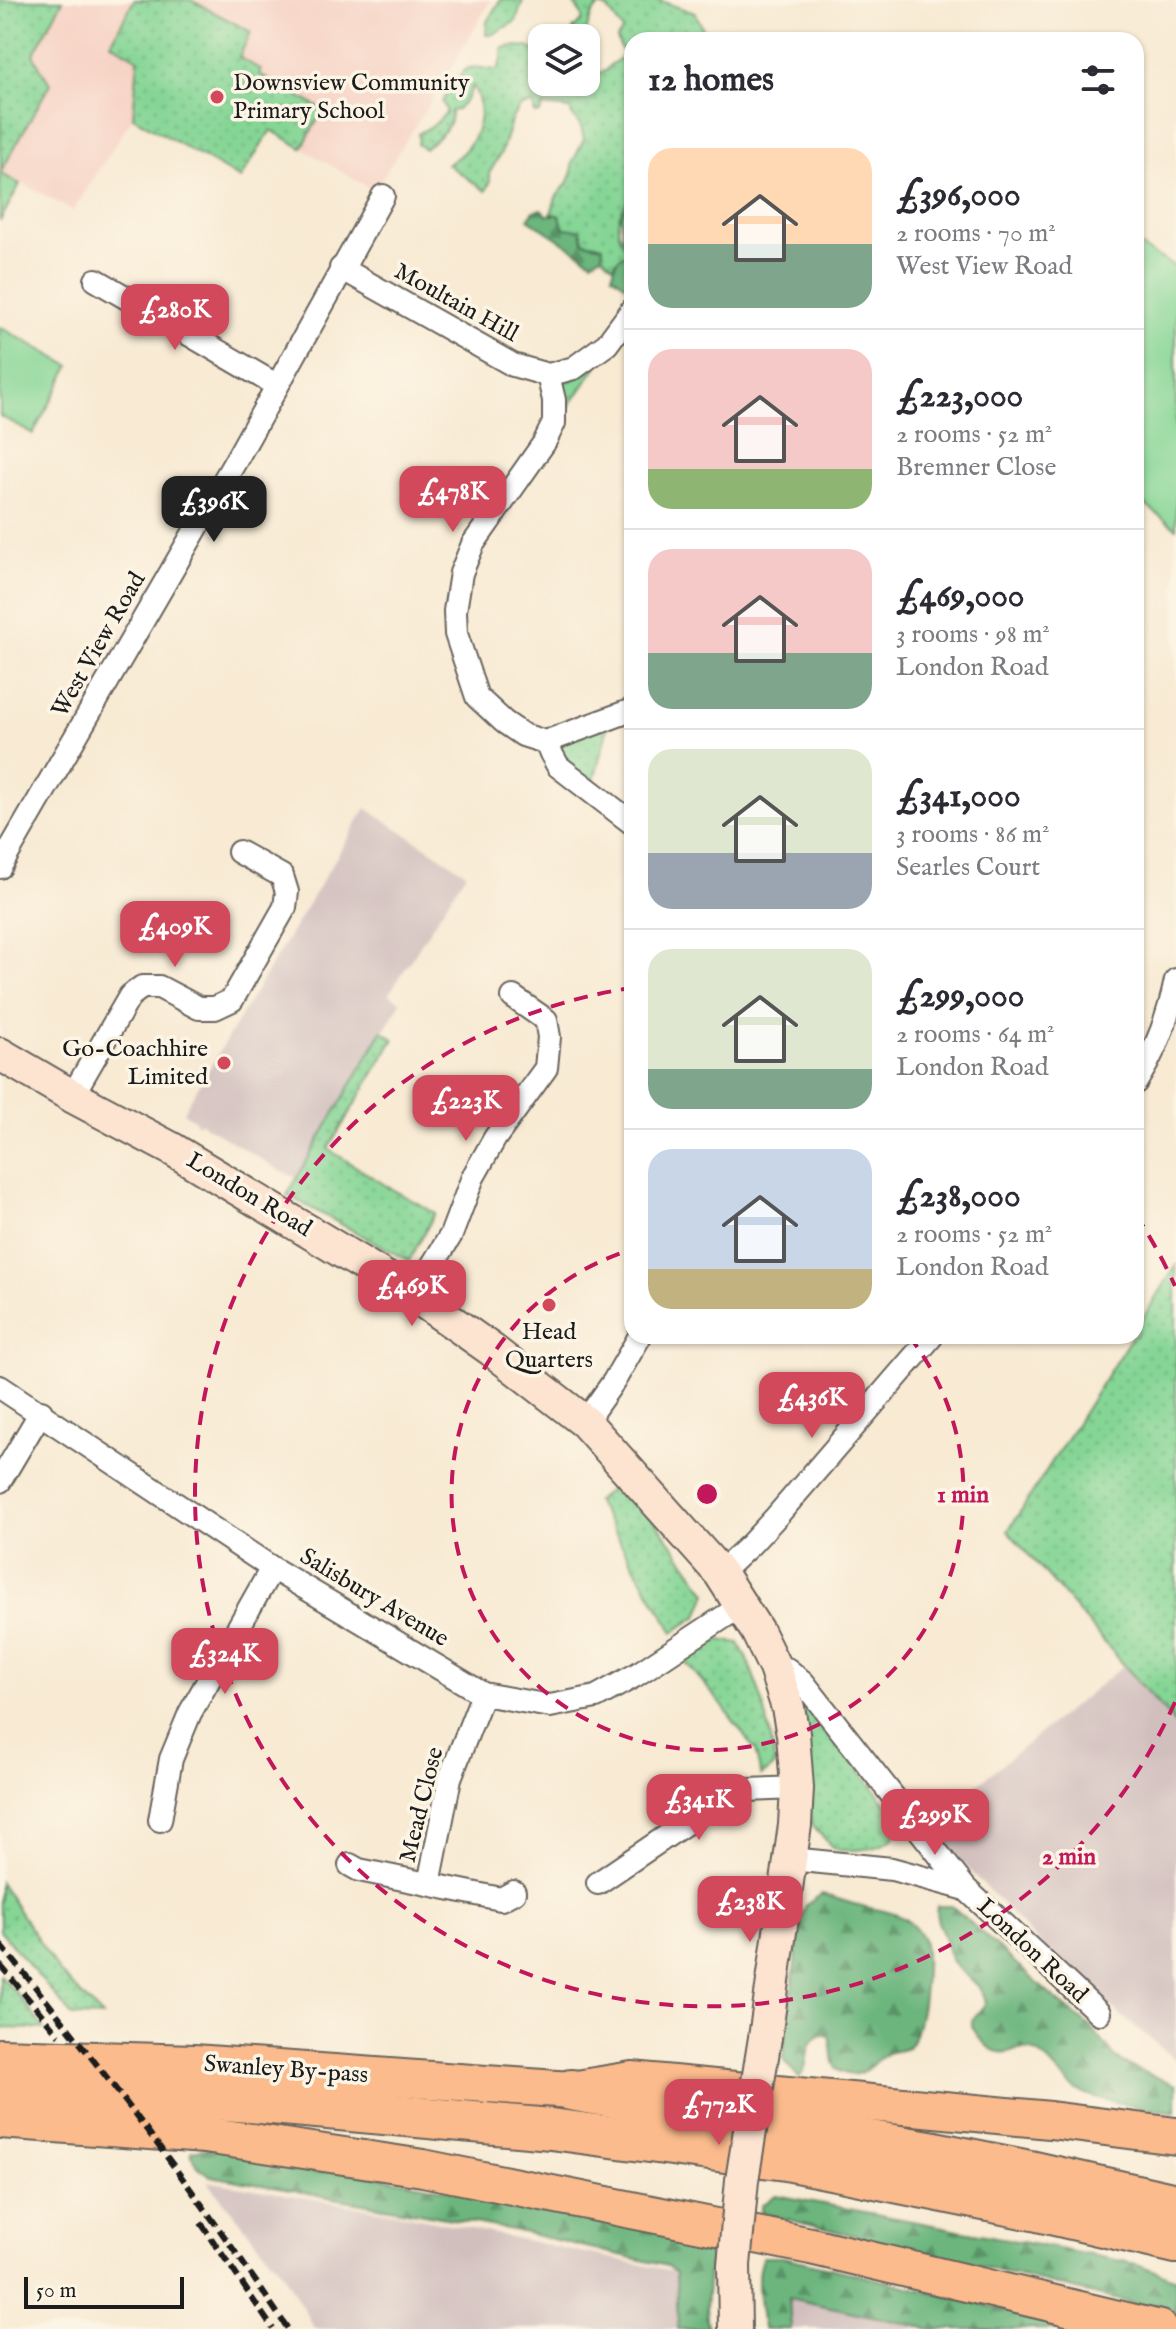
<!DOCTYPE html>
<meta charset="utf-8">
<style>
body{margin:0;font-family:"IM FELL English",serif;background:#f2f2f3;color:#2b2b33;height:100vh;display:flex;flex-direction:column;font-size:30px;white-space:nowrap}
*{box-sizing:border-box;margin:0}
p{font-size:26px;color:#7c7c81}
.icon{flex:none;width:44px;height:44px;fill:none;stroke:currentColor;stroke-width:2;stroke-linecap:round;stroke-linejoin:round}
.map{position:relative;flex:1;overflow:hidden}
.details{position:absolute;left:624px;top:32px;width:520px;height:1312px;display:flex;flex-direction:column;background:#fff;border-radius:24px;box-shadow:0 2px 6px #0004}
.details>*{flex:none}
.tools{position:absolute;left:528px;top:24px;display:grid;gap:16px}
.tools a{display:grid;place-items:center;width:72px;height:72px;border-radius:16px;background:#fff;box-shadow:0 2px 6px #0004;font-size:40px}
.scale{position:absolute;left:24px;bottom:20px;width:160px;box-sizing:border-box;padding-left:8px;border:4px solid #1c1c1c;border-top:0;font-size:22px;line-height:28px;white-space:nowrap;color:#1c1c1c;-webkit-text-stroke:6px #fcf5e5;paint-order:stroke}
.price{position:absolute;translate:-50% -68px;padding:0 18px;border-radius:16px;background:#d1495b;color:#fff;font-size:26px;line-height:52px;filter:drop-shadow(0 2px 4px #0008)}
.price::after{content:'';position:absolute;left:50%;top:48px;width:24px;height:18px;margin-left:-12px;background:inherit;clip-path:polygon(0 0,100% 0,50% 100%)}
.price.active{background:#222;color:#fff}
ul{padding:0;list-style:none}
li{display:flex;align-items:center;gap:24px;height:200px;padding:0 24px}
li+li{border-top:2px solid #e1e1e2}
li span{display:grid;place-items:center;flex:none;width:224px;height:160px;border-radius:24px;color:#555}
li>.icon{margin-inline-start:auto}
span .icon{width:96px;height:96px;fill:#fffc;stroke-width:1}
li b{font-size:34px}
h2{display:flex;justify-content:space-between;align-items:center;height:96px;padding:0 24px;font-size:34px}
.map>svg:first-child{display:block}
</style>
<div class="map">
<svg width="1176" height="2329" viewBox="0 0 1176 2329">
<defs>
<pattern id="grass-dots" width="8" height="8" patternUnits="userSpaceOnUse" patternTransform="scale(2)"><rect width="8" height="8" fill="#85d595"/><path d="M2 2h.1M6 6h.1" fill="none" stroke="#72b680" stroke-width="1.8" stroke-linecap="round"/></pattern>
<pattern id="forest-firs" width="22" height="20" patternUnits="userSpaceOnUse" patternTransform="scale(2)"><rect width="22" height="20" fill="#6cb67e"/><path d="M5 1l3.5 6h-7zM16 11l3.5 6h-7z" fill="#589366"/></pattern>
</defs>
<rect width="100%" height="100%" fill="#fcf5e5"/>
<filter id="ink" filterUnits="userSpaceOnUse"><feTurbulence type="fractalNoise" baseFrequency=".0125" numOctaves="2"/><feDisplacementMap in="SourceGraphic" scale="16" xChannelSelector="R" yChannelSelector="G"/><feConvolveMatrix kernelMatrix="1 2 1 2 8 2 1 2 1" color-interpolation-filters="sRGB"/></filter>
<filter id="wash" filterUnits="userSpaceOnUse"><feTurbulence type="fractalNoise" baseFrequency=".006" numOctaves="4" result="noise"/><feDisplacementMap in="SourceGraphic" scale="32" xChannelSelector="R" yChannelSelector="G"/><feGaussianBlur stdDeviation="1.8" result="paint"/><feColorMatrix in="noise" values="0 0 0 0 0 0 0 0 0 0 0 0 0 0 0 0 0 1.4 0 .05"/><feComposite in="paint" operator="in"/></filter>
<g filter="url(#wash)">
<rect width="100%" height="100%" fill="#f8ead3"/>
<polygon fill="#f6d2c4" points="0,0 491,0 447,76 374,191 271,130 240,180 133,117 73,211 0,171"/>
<g fill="#d1bfbe">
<polygon points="366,808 466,873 389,994 401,1002 297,1178 281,1171 201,1123 196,1124 195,1120 183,1112"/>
<polygon points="1124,1665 1176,1725 1176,2060 1107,2004 1037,1941 927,1825"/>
<polygon points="207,2181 396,2213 676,2272 678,2329 315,2329 282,2272"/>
<polygon points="788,2298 931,2329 791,2329"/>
</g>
<g fill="url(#grass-dots)" stroke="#507858" stroke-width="2">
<polygon points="0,0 63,0 33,55 50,84 1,172"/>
<polygon points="134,0 191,0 251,32 239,57 261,70 259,74 323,110 302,148 271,130 240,179 133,117 138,59 111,43"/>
<polygon points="500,0 523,0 516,21 491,35 486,35 487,22"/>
<polygon points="571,0 658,0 695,13 704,30 701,40 632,40 632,50 621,49 617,39 623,30 607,8 599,6 592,14 584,38 570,38 574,28 582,21 582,15"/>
<path d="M514 46 527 47 542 53V82H586V71L598 73 606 71 610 65 632 51V194C622 208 613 222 621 239 624 246 630 250 632 257L617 260 613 266 602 255 603 246 583 241 582 233 564 228 556 214H551L556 197 567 184 572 172V164L584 139 581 126 572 115 570 109 544 106 540 113 535 114 533 104 521 106 512 118 501 153 490 172V182L486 191 447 164C476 148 489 115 473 86L466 100 457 110 451 111C451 132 438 135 425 149L417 144 419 139 418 134 435 124 446 113V109L442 102C446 94 449 93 455 87 458 84 458 79 460 75 468 62 484 70 497 70L502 60V48Z"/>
<polygon points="602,358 558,423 557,393 565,382 579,376"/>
<polygon points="610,719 591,791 546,742"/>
<polygon points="382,1031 394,1039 328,1149 390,1188 435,1213 409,1261 287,1195"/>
<polygon points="1176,1266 1176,1725 1008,1531 1132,1336 1136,1336 1136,1329"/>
<polygon points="621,1481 666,1535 707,1593 698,1616 673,1632 596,1501"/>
<path d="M713 1639 739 1643C760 1683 770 1722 775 1766L761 1776 755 1750 718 1700 682 1658Z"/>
<path d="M799 1694 902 1824C895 1849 861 1851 839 1850L832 1847 811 1823Z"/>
<polygon points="0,1882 60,1973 103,2017 72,2016 0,1931"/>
<polygon points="0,1975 23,2001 44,2029 0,2028"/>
</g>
<g fill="url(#forest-firs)" stroke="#44694d" stroke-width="2">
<polygon points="541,209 547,215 559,215 564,228 581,230 583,242 603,246 602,255 592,261 528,219 534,211"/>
<polygon points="623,255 632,255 632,289 612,275 617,260"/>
<path d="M822 1894C834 1897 845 1902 857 1905 875 1910 895 1910 910 1923 913 1926 920 1932 922 1937 930 1955 922 2031 909 2046 903 2052 893 2050 886 2054 872 2062 863 2080 844 2073 839 2071 837 2070 834 2065 831 2059 832 2044 829 2036L822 2034C799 2045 814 2061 799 2078L784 2060V2045L801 1920 806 1905Z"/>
<path d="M937 1906H952L1054 1998 1092 2028 1115 2057 1131 2067 1176 2085V2112C1153 2109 1091 2101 1074 2088 1061 2079 1053 2063 1039 2054 1011 2037 1002 2075 972 2027V2020L986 2003C981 1980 966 1980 953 1963 946 1952 947 1943 942 1932 938 1922 935 1917 937 1906Z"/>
<path d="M219 2146 705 2239 711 2246 706 2307 708 2329H678L676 2273 667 2266 513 2230 211 2176C200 2170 192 2163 191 2151Z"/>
<polygon points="776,2195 1137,2264 1176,2279 1176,2314 761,2213 761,2206"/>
<path d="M763 2257H783L1086 2329H931L789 2298 791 2329H763C761 2310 753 2273 763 2257Z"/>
</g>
<g fill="#85d595" stroke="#507858" stroke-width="2">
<polygon points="0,173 20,184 0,221"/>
<polygon points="632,199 632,247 623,238 621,215"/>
<polygon points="1136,244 1176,267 1176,528 1136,498"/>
<polygon points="0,327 70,366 33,434 0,416"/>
</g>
</g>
<g filter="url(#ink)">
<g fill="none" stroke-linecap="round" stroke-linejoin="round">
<defs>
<g id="minor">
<polyline points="341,268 513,365 548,375 554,400 554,423 544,443 473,544 461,573 455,611 456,634 477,697 504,722 523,735 545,742 632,710"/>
<polyline points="96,280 276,385"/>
<polyline points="548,375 574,368 607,344 632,310"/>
<polyline points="545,742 558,766 632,823"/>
<polyline points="0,867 236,460 383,196"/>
<path d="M1136 1082C1156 1051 1169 1015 1176 980"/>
<polyline points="72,1096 130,996 142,987 159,987 199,1008 215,1008 232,1000 285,907 287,892 282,876 239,852"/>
<polyline points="414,1295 451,1235 473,1177 495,1138 546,1068 549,1037 546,1020 513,997"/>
<polyline points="0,1387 272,1568 483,1694 550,1706 596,1697 636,1675 742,1605"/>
<polyline points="585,1422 614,1381 640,1336"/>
<polyline points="0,1481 41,1412"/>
<polyline points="720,1573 751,1544 776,1517 932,1336"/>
<polyline points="775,1668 787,1669 803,1682 966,1889 1099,2013"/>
<polyline points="160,1820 171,1759 190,1713 272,1568"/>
<polyline points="791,1859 892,1869 966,1889"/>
<polyline points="350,1865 359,1870 501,1899 514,1892"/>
<polyline points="598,1883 717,1802 747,1790 797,1788"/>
<polyline points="429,1884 450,1778 483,1694"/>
</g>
<g id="secondary">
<polyline points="0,1054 72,1096 172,1149 414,1295 492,1350 585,1422 720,1573 757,1631 775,1668 788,1708 793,1734 797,1788 795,1825 765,2038"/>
<polyline points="734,2265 735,2329"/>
</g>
<g id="trunk">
<polyline points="0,2057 194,2063 571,2090 632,2080 1050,2120 1176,2136"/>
<polyline points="0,2120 205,2135 423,2168 811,2246 1160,2329"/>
</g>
<g id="motorway">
<polyline points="571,2090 935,2152 1030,2171 1176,2204"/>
<polyline points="0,2094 205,2098 551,2129 786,2160 1038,2211 1176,2243"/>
</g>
</defs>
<use href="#minor" stroke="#69645c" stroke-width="26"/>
<use href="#secondary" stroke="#69645c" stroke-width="36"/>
<use href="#trunk" stroke="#69645c" stroke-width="40"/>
<use href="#motorway" stroke="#69645c" stroke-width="44"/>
<use href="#minor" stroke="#fff" stroke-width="22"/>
<use href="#secondary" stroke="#fde4d1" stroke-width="32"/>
<use href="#trunk" stroke="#fbbb8c" stroke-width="36"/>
<use href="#motorway" stroke="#fbbb8c" stroke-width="40"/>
<g stroke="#1c1c1c" stroke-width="6" stroke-dasharray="12 6" stroke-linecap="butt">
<path d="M0 1944C102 2067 199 2196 288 2329"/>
<polyline points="0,1965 59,2035"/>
<polyline points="201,2223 273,2329"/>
</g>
<defs>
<polyline id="secondary-bridge" points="734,2265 742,2180 765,2038"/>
</defs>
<use href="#secondary-bridge" stroke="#69645c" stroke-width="36" stroke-linecap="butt"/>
<use href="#secondary-bridge" stroke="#fde4d1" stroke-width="32"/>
</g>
</g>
<g fill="none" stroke="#c2185b" stroke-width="4" stroke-dasharray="14 10">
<path d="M909 1336A256 256 0 1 1 630 1250"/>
<path d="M1175 1702A512 512 0 1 1 631 988M1136 1215A512 512 0 0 1 1175 1286"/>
</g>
<g fill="#d1495b" stroke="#fcf5e5" stroke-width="3">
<circle cx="217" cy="97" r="8"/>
<circle cx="224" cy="1063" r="8"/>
<circle cx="549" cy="1305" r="8"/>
</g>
<g text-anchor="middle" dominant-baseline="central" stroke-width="7" stroke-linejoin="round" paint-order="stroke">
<g font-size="24" fill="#1c1c1c" stroke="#fcf5e5" text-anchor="start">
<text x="233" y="83">Downsview Community<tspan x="233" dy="28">Primary School</tspan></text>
<text x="208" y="1049" text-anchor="end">Go-Coachhire<tspan x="208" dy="28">Limited</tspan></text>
<text x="549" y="1332" text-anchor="middle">Head<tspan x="549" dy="28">Quarters</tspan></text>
</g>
<g font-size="24" fill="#1c1c1c" stroke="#fcf5e5">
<text transform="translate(456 303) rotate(29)">Moultain Hill</text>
<text transform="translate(99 645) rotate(-60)">West View Road</text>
<text transform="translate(249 1195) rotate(31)">London Road</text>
<text transform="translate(374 1598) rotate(31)">Salisbury Avenue</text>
<text transform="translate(422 1805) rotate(-76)">Mead Close</text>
<text transform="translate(1032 1951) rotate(43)">London Road</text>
<text transform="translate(286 2070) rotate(4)">Swanley By-pass</text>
</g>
</g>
<circle cx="707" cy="1494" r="12" fill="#c2185b" stroke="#fcf5e5" stroke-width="4"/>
<g font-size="24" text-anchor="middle" font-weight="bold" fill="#c2185b" stroke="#fcf5e5" stroke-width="7" stroke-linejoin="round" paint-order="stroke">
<text x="963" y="1502">1 min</text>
<text x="1069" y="1864">2 min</text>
</g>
</svg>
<div class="tools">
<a><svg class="icon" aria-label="layers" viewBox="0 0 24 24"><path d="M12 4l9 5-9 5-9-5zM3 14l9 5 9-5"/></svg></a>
</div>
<div class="scale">50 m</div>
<b class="price" style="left:175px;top:352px">£280K</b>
<b class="price" style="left:453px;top:534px">£478K</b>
<b class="price active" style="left:214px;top:544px">£396K</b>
<b class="price" style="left:175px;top:969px">£409K</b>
<b class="price" style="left:466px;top:1143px">£223K</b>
<b class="price" style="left:412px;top:1328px">£469K</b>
<b class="price" style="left:812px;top:1440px">£436K</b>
<b class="price" style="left:225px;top:1696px">£324K</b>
<b class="price" style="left:699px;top:1842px">£341K</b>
<b class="price" style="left:935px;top:1857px">£299K</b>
<b class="price" style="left:750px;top:1944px">£238K</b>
<b class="price" style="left:719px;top:2147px">£772K</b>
<section class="details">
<h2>12 homes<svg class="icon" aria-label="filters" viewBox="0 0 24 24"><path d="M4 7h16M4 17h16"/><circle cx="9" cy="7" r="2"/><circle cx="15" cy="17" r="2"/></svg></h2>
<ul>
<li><span style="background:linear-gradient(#ffd9b3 60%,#7fa58c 0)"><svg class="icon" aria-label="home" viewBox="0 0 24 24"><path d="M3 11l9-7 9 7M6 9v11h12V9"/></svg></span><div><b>£396,000</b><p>2 rooms · 70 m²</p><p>West View Road</p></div></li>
<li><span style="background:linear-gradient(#f6c9c9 75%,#8fb573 0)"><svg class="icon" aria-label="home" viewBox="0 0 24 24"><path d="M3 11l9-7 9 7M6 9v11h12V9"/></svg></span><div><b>£223,000</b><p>2 rooms · 52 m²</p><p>Bremner Close</p></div></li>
<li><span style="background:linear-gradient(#f6c9c9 65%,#7fa58c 0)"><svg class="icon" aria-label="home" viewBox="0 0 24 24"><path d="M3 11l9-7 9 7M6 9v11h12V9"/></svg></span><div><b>£469,000</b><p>3 rooms · 98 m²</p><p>London Road</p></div></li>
<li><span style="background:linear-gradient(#dfe7d0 65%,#9aa5b1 0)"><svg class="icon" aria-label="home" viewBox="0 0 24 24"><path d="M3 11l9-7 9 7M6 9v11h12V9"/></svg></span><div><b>£341,000</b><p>3 rooms · 86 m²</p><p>Searles Court</p></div></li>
<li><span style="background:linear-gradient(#dfe7d0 75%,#7fa58c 0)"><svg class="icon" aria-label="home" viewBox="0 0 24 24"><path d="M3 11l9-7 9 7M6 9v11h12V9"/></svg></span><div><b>£299,000</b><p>2 rooms · 64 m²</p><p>London Road</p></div></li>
<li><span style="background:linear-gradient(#c9d6e8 75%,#c2b280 0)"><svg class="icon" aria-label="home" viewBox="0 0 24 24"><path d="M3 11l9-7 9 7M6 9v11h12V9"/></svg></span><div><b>£238,000</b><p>2 rooms · 52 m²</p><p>London Road</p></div></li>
</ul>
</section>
</div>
